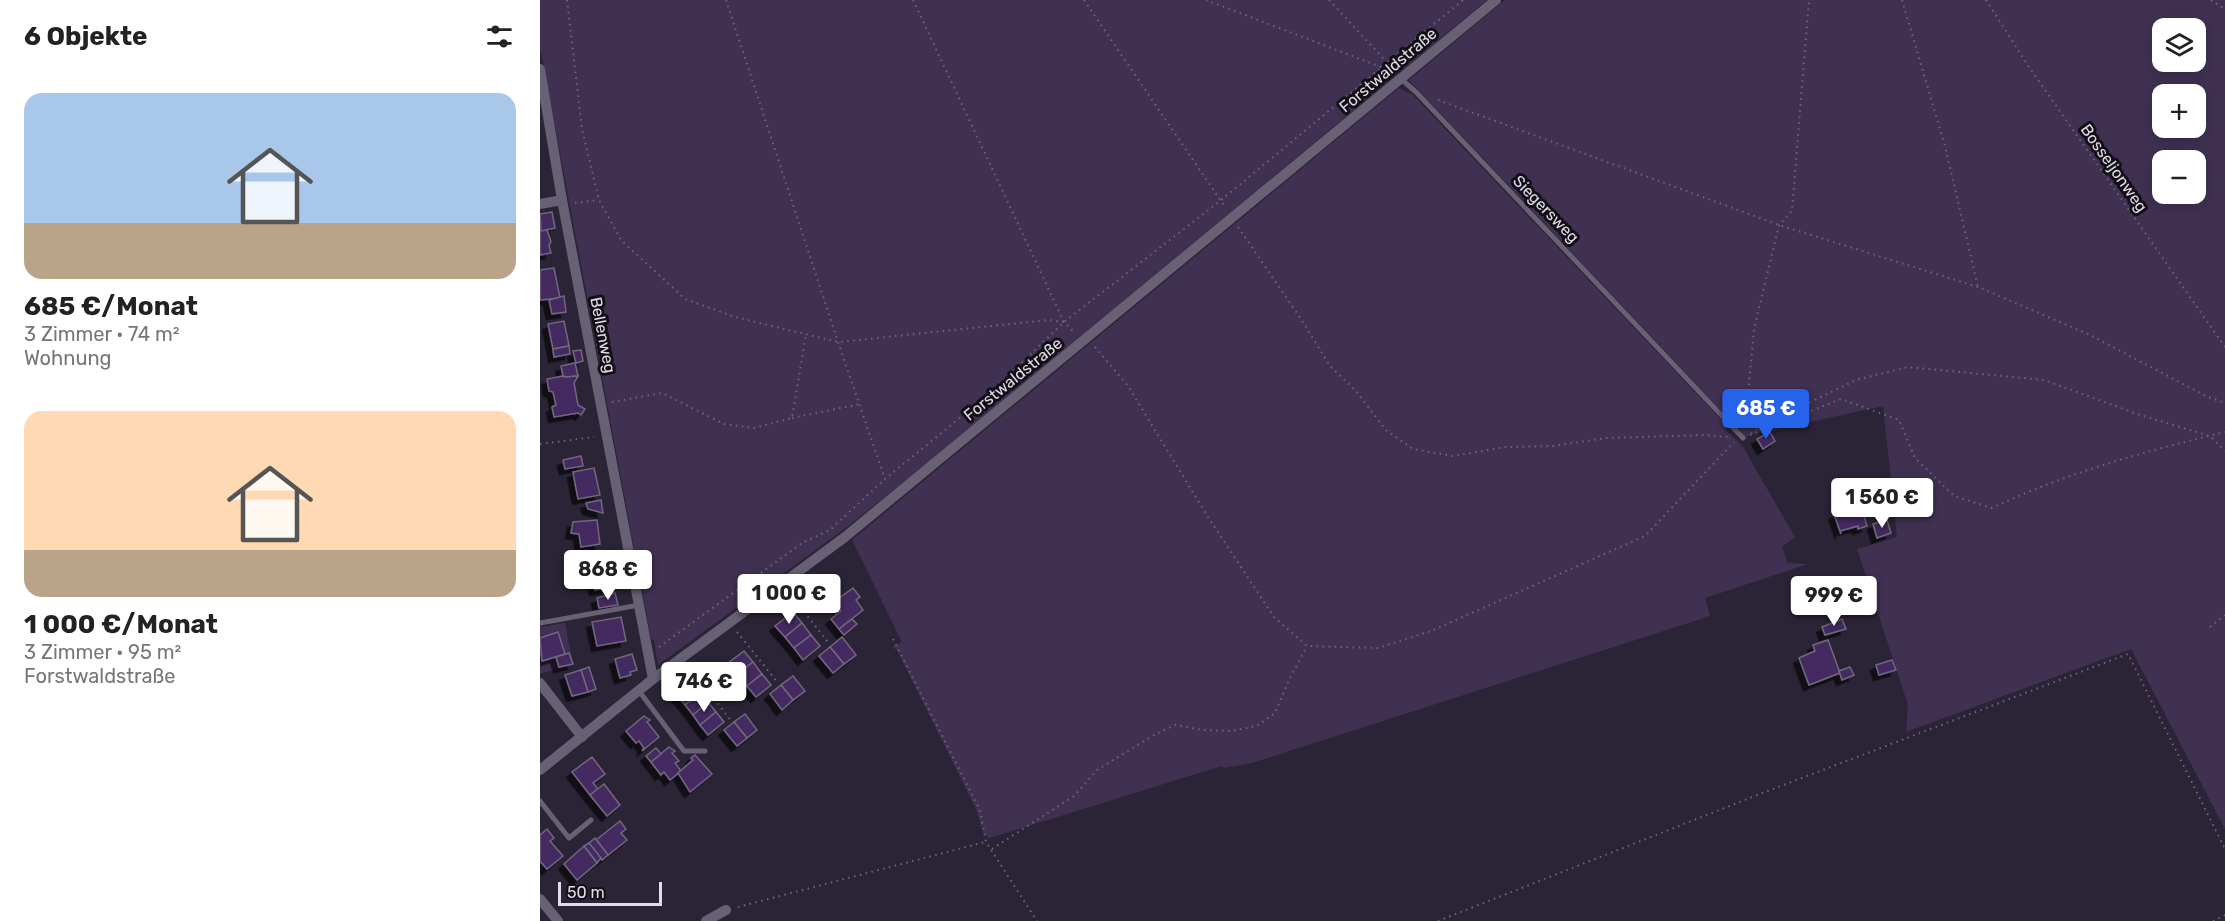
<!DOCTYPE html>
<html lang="de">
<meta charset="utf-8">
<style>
body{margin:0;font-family:Rubik,sans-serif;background:#f6f6f6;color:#222;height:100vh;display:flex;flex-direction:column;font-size:22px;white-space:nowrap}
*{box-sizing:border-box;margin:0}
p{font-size:20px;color:#767676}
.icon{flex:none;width:33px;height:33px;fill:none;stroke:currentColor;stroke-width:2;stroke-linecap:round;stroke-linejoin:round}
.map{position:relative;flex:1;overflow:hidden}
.panel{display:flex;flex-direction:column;background:#fff;width:540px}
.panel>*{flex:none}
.tools{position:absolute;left:1612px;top:18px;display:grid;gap:12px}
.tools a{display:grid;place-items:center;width:54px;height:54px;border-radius:12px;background:#fff;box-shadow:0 3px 15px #0003;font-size:30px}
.scale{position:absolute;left:18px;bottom:15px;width:104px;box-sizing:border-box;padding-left:6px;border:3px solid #e1dce8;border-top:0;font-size:16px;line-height:21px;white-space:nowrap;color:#e1dce8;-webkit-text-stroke:4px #120f17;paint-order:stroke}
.price{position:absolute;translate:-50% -51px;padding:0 14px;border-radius:6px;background:#fff;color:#222;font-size:20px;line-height:39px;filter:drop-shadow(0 2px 3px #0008)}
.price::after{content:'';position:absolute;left:50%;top:36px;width:18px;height:14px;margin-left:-9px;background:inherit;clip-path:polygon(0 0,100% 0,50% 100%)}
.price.current{background:#2563eb;color:#fff}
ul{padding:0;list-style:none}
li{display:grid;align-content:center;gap:12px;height:318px;padding:0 24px}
li span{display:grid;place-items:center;height:186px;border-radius:18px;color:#555}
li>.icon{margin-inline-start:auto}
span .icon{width:108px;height:108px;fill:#fffc;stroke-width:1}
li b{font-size:26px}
h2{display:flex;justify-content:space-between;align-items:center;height:72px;padding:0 24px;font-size:26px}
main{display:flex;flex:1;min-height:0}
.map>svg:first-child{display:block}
</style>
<main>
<section class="panel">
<h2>6 Objekte<svg class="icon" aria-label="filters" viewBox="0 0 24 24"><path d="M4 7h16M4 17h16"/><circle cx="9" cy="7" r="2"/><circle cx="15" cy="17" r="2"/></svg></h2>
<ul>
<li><span style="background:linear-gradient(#a9c7e8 70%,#b9a48a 0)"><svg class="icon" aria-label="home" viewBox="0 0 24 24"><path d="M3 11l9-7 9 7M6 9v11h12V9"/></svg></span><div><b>685 €/Monat</b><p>3 Zimmer · 74 m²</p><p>Wohnung</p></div></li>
<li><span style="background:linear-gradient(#ffd9b3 75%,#b9a48a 0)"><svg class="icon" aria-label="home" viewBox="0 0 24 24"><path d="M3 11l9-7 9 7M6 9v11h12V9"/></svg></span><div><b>1 000 €/Monat</b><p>3 Zimmer · 95 m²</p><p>Forstwaldstraße</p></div></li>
</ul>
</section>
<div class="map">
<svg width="1685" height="921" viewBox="0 0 1685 921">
<defs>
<filter id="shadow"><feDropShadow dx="-5.5" dy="5.5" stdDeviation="0" flood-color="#0009"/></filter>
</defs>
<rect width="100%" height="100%" fill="#2b2436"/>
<g fill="#403153" fill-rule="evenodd">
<polygon points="0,0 947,0 359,486 307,527 118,665 114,641 111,638 0,46"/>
<path d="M965 0H1685V829L1591 649 1366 732 1368 705 1317 549 1357 537 1343 406 1210 435 1205 439 1195 425 869 80ZM1623 28H1656V62H1623ZM1623 94H1656V128H1623ZM1623 160H1656V194H1623Z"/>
<polygon points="859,88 873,95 1188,427 1185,429 1203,447 1255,537 1242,547 1248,563 1268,564 1165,598 1170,616 712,763 684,768 682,766 449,838 443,832 436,809 357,650 352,647 362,642 312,540"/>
<polygon points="25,623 33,664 0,674 0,627"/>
</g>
<g fill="#442962" stroke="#70687c" stroke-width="1.5" filter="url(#shadow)">
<polygon points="12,212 15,228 1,231 0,214"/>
<polygon points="7,230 11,242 9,245 11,253 0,255 0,231"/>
<polygon points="14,268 20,298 0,300 0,270"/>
<polygon points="24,296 26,312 12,314 9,300"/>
<polygon points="24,321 29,346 13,349 8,324"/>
<polygon points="29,346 30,354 14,357 13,349"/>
<polygon points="41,350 43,361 36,363 33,351"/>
<polygon points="35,363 38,376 25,377 23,376 21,366"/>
<polygon points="23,376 25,377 38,376 34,383 38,405 45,409 41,415 38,413 14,417 12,407 16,405 13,392 9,391 7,379"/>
<polygon points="1230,432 1235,441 1223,449 1217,439"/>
<polygon points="41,456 43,466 25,469 23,460"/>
<polygon points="54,468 60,495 38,499 33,472"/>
<polygon points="1328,496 1332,508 1322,511 1318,499"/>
<polygon points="61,500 63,513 48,509 46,503"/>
<polygon points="1321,506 1327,526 1318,529 1318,526 1300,531 1301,534 1294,514"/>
<polygon points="57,520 60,544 41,547 39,534 31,533 33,522"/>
<polygon points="1347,520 1351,533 1337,538 1333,524"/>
<polygon points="73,562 74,569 71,569 74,587 55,590 52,575 50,576 48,566"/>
<polygon points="313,588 320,597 316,600 323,610 299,629 291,619 301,611 294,602"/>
<polygon points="75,593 78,605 59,608 57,598"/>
<polygon points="253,612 262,623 245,637 235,626"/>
<polygon points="81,617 86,641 57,646 52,622"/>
<polygon points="312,619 317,624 304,635 299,629"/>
<polygon points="1302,619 1306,629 1285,635 1282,627"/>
<polygon points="262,623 271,635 254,648 245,637"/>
<polygon points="18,632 25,654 2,661 0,638"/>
<polygon points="271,635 280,646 263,660 254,648"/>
<polygon points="302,637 316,655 304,664 290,647"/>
<polygon points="1288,640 1300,673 1269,685 1259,658 1275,651 1273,645"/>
<polygon points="290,647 304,664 293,673 279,656"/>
<polygon points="204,651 213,662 197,674 188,663"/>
<polygon points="29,653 33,664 19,667 16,657"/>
<polygon points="92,654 97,670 90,672 91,675 80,678 75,659"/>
<polygon points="1352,660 1356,670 1339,675 1336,665"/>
<polygon points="213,662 222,674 207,686 197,674"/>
<polygon points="49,667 56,689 48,692 41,670"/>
<polygon points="1310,667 1314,675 1302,680 1299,671"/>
<polygon points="41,670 48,692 32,696 25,675"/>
<polygon points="222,674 231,685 216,697 207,686"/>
<polygon points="253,676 265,691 253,700 241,685"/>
<polygon points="153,682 161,693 145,705 137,695"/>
<polygon points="241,685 253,700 242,710 230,694"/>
<polygon points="161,693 168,702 153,715 145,705"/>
<polygon points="168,702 176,712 160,725 153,715"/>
<polygon points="176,712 184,722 168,735 160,725"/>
<polygon points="205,714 217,730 207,738 194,722"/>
<polygon points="104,716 110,720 107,722 119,737 102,751 104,748 99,741 96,743 86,731"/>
<polygon points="194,722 207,738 197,746 184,730"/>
<polygon points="129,747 135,751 132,753 139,761 135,763 141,771 130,780 124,772 121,775 111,762"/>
<polygon points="116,748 121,754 111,762 106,756"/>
<polygon points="155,755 172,774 150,792 138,773 153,760 151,758"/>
<polygon points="52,757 65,774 53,783 58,789 50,795 32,772"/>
<polygon points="64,784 80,805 67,816 50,795"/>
<polygon points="80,821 86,829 81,833 87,840 68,855 56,840"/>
<polygon points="7,829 14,838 10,841 23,856 7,869 0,861 0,835"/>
<polygon points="55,838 68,855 62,860 49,843"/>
<polygon points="49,843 61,858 57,863 44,846"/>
<polygon points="44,846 57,863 37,880 24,864"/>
</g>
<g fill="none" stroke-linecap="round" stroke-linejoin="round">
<g stroke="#6d6777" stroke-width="2" stroke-dasharray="1.5 4.5" stroke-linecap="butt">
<polyline points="27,0 42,129 59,200 81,240 145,299 195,317 298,342 509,320 524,322"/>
<polyline points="186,0 298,342 345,479"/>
<polyline points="373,0 524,322 534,332"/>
<polyline points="544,0 685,207"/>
<polyline points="666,0 841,67 850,73"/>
<polyline points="789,0 854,70"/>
<polyline points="1362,0 1405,146 1438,287"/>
<polyline points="1446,0 1489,67 1685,347"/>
<polyline points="1671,0 1685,9"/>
<polyline points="898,100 1239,225 1438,287 1548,334 1666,396 1685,403"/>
<polyline points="35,203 59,200"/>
<polyline points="698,227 759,316 790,366 816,391 846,430 873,449 912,456 966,447 1013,446 1066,438 1164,435 1189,437"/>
<polyline points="555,347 588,386 668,517 734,617 767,646 838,648 891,631 1105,536 1194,442"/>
<polyline points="72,402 122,393 184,424 214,428 252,418 266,334"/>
<polyline points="252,418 320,404"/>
<polyline points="1205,427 1214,329 1239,225 1252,211 1269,0"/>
<polyline points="1211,433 1231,421 1316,380 1368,367 1504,380 1600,415 1670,436 1685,451"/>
<path d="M1210 435 1301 399 1359 420 1375 458 1414 496 1452 508C1526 473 1606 451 1685 432"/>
<polyline points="0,444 54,437"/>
<polyline points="249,593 288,642"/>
<polyline points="1670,627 1685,615"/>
<polyline points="197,632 238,683"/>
<polyline points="353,639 440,810 446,842 497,921"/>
<polyline points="119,647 262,543 290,530 345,479 448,395 524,322 680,201 923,0"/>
<polyline points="149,665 191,721"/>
<polyline points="452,849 534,796 557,770 614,735 635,725 662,730 691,731 717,726 735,713 749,680 767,646"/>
<polyline points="198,907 445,842"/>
<polyline points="898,921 1225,792 1588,654 1685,849"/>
<polyline points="1673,921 1685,915"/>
</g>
<g stroke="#686074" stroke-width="5">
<polyline points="861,79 876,92 1203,438"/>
<polyline points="0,623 99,605"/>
<polyline points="99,691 144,751 165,751"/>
<polyline points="0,801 29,838 51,820"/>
</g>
<g stroke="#686074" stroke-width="10">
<polyline points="0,69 22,200 113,679"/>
<polyline points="0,204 22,200"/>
<polyline points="0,683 42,737"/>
<polyline points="0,770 113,679 305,537 956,0"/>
<polyline points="0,899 18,921"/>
<polyline points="166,921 186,910"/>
</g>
</g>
<g text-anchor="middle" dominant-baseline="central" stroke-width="6" stroke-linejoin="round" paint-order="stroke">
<g font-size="16" fill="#e1dce8" stroke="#120f17">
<text transform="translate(848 70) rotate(-40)">Forstwaldstraße</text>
<text transform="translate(1574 168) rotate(55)">Bosseljonweg</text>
<text transform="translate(1006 209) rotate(46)">Siegersweg</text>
<text transform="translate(63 335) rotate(79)">Bellenweg</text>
<text transform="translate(473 379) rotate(-39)">Forstwaldstraße</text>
</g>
</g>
</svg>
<div class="tools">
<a><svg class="icon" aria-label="layers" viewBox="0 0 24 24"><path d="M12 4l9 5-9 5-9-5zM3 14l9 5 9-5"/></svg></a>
<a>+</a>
<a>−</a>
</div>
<div class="scale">50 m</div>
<b class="price current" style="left:1226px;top:440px">685 €</b>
<b class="price" style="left:1342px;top:529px">1 560 €</b>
<b class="price" style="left:68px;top:601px">868 €</b>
<b class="price" style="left:249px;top:625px">1 000 €</b>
<b class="price" style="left:1294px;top:627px">999 €</b>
<b class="price" style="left:164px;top:713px">746 €</b>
</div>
</main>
